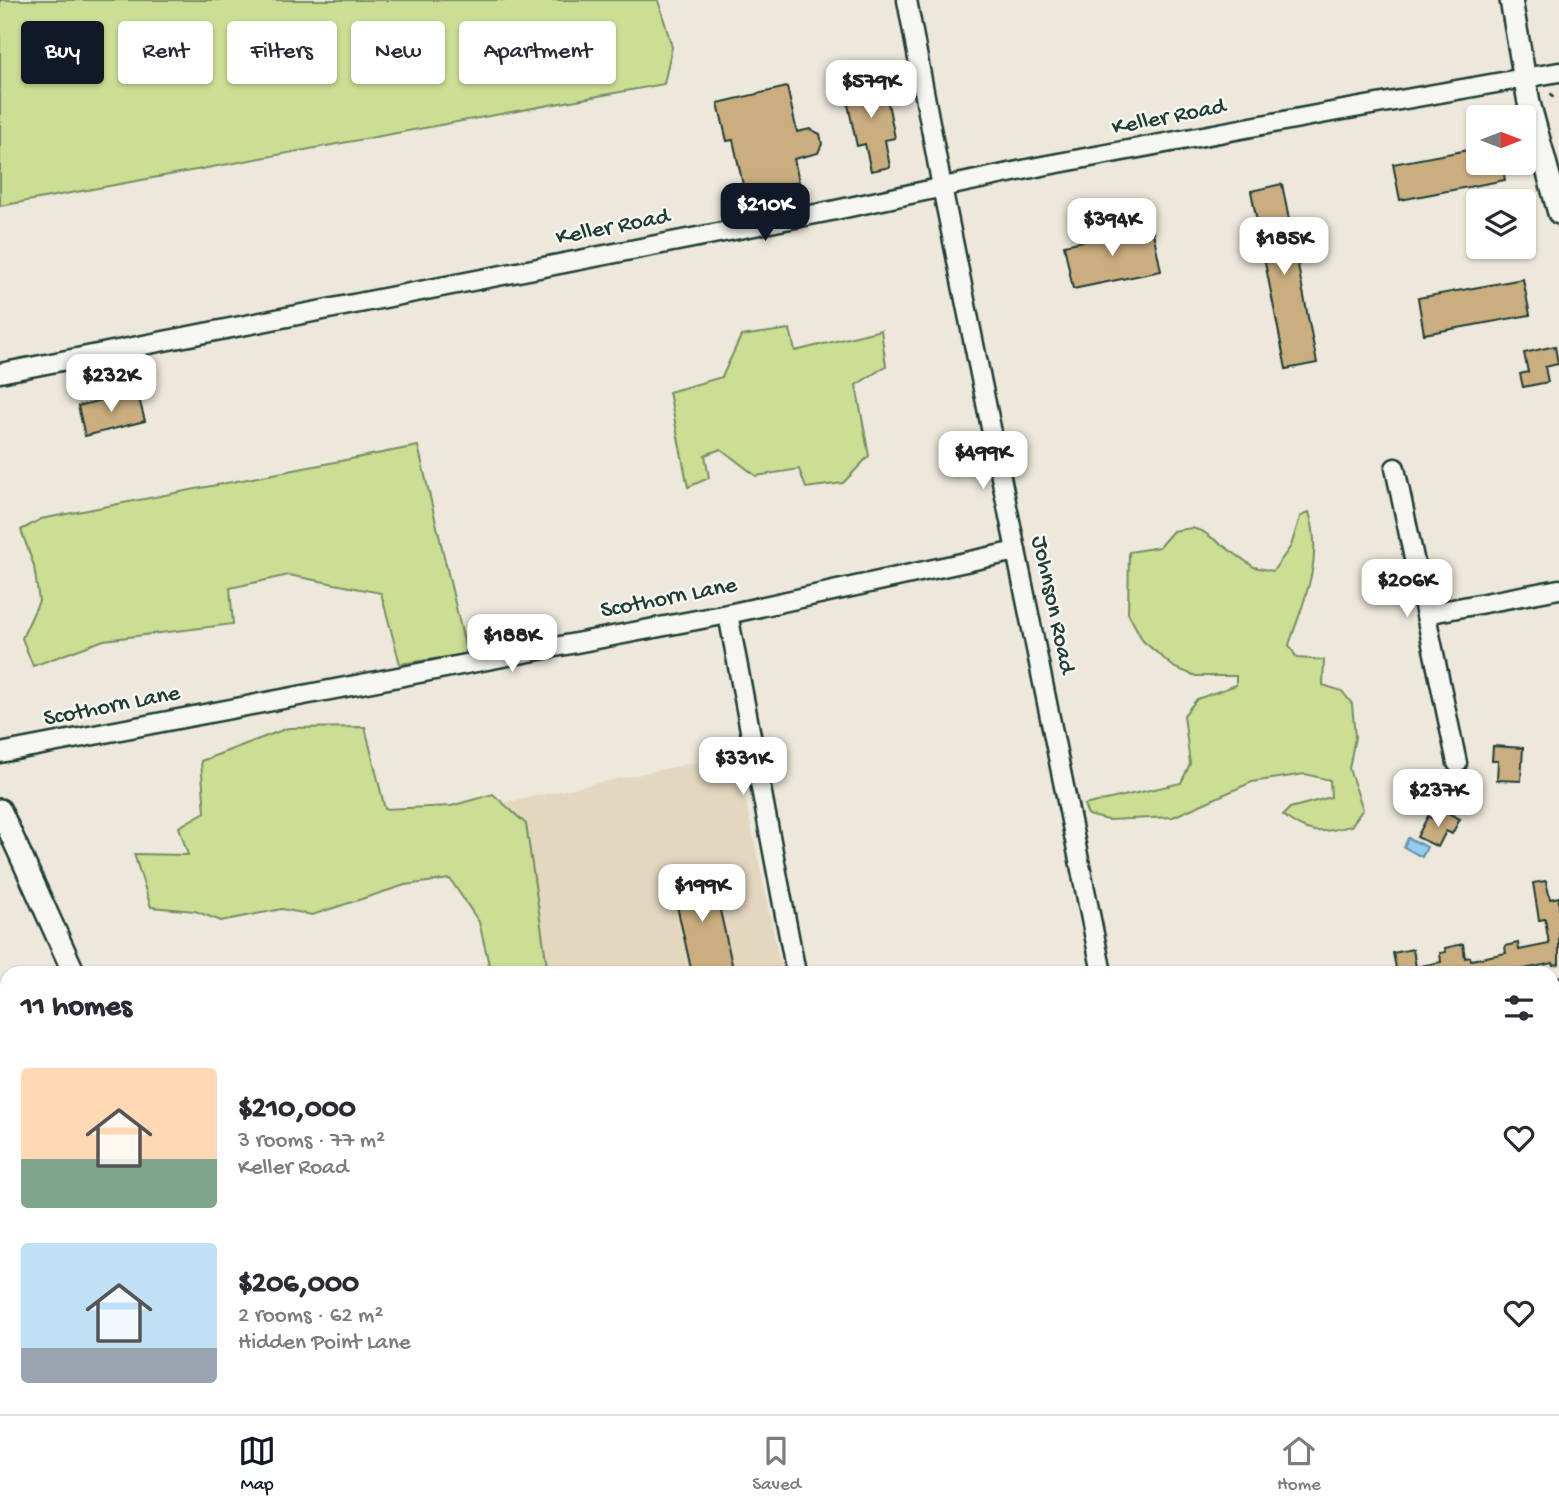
<!DOCTYPE html>
<meta charset="utf-8">
<style>
body{margin:0;font-family:"Gochi Hand",sans-serif;background:#f7f7f7;color:#2b2b33;height:100vh;display:flex;flex-direction:column;font-size:26px;white-space:nowrap}
*{box-sizing:border-box;margin:0}
p{font-size:23px;color:#7c7c81}
.icon{flex:none;width:38px;height:38px;fill:none;stroke:currentColor;stroke-width:2;stroke-linecap:round;stroke-linejoin:round}
.map{position:relative;flex:1;overflow:hidden}
.sheet{position:absolute;left:0px;top:966px;width:1559px;height:448px;display:flex;flex-direction:column;background:#fff;border-radius:21px 21px 0 0;box-shadow:0 2px 5px #0004}
.sheet>*{flex:none}
.hud{position:absolute;left:21px;top:21px;width:700px;height:63px;display:flex;gap:14px}
.needle{width:46px;rotate:90deg}
.fabs{position:absolute;left:1466px;top:105px;display:grid;gap:14px}
.fabs a{display:grid;place-items:center;width:70px;height:70px;border-radius:7px;background:#fff;box-shadow:0 2px 5px #0004;font-size:35px}
.price{position:absolute;translate:-50% -60px;padding:0 16px;border-radius:14px;background:#fff;color:#222;font-size:23px;line-height:46px;filter:drop-shadow(0 2px 4px #0008)}
.price::after{content:'';position:absolute;left:50%;top:42px;width:21px;height:16px;margin-left:-10px;background:inherit;clip-path:polygon(0 0,100% 0,50% 100%)}
.price.current{background:#111827;color:#fff}
ul{padding:0;list-style:none}
li{display:flex;align-items:center;gap:21px;height:175px;padding:0 21px}
li span{display:grid;place-items:center;flex:none;width:196px;height:140px;border-radius:7px;color:#555}
li>.icon{margin-inline-start:auto}
span .icon{width:84px;height:84px;fill:#fffc;stroke-width:1}
li b{font-size:30px}
h2{display:flex;justify-content:space-between;align-items:center;height:84px;padding:0 21px;font-size:30px}
.chip{padding:0 24px;border-radius:7px;background:#fff;box-shadow:0 2px 5px #0004;font-size:24px;line-height:63px}
.chip.current{background:#111827;color:#fff}
.tabs{display:flex;justify-content:space-around;align-items:center;height:98px;border-top:2px solid #e1e1e2;background:#fff;font-size:19px;color:#7c7c81}
.tabs a{display:grid;justify-items:center;gap:4px}
.tabs .current{color:#111827}
.map>svg:first-child{display:block}
</style>
<div class="map">
<svg width="1559" height="1414" viewBox="0 0 1559 1414">
<rect width="100%" height="100%" fill="#ede8db"/>
<filter id="ink" filterUnits="userSpaceOnUse"><feTurbulence type="fractalNoise" baseFrequency=".0143" numOctaves="2"/><feDisplacementMap in="SourceGraphic" scale="14" xChannelSelector="R" yChannelSelector="G"/><feConvolveMatrix kernelMatrix="1 2 1 2 8 2 1 2 1" color-interpolation-filters="sRGB"/></filter>
<g filter="url(#ink)">
<polygon fill="#e3d7c0" points="736,754 782,973 524,973 488,806"/>
<g fill="#cbde93" stroke="#758e64" stroke-width="2">
<polygon points="0,0 658,0 672,47 664,84 0,206"/>
<polygon points="790,329 795,351 881,330 886,366 856,385 869,456 843,483 806,488 799,469 756,476 721,449 705,455 709,478 688,487 669,392 722,377 741,336"/>
<polygon points="418,446 467,654 400,664 381,593 289,575 230,588 233,624 104,640 33,666 22,638 39,601 34,566 21,530 41,519"/>
<path d="M1309 512C1324 561 1304 599 1289 645L1297 658 1324 660 1323 685 1342 691 1352 704 1355 737 1349 769 1363 809 1351 826C1320 833 1309 836 1283 815L1290 808 1331 797 1330 780 1305 774 1252 782 1173 817 1108 820 1088 815 1084 805 1181 783 1190 764 1184 715 1197 699 1236 685V676H1196L1175 668 1143 641 1128 613 1129 552 1159 547 1173 531 1192 528 1202 531 1254 567 1273 571 1291 546 1300 517Z"/>
<polygon points="365,727 385,809 451,806 493,794 526,824 548,973 491,973 479,922 450,879 405,885 312,915 282,909 221,921 195,911 151,907 134,854 188,855 179,827 205,812 201,761 288,728"/>
<polygon points="7,1259 7,1353 0,1355 0,1262"/>
</g>
<polygon fill="#92ccf2" stroke="#6493a6" stroke-width="2" points="1408,838 1427,847 1422,857 1404,847"/>
<g fill="#cbae80" stroke="#1f3d34" stroke-width="2">
<polygon points="883,78 895,138 885,140 890,167 871,171 865,144 857,146 844,86"/>
<polygon points="787,87 797,132 810,129 820,134 822,144 818,153 794,159 799,182 745,194 733,140 727,141 718,103"/>
<polygon points="1479,148 1479,163 1502,163 1505,180 1400,200 1393,164"/>
<polygon points="1282,184 1317,363 1286,369 1251,191"/>
<polygon points="1152,227 1161,271 1073,289 1064,245"/>
<polygon points="1523,279 1530,315 1424,334 1418,298"/>
<polygon points="1555,346 1558,364 1545,367 1548,382 1523,387 1520,374 1528,372 1524,353"/>
<polygon points="137,391 145,421 85,436 78,406"/>
<polygon points="1493,746 1523,748 1521,781 1497,780 1498,761 1492,761"/>
<polygon points="1444,811 1460,819 1452,834 1446,831 1438,847 1417,837 1428,816 1439,822"/>
<polygon points="711,870 734,973 692,973 671,879"/>
<polygon points="1546,881 1550,899 1559,897 1559,964 1553,965 1553,963 1505,973 1397,973 1393,953 1413,949 1416,967 1441,962 1440,953 1446,952 1445,948 1463,944 1465,958 1470,957 1471,960 1506,953 1505,946 1518,943 1519,950 1549,944 1545,919 1539,920 1533,883"/>
</g>
<g fill="none" stroke-linecap="round" stroke-linejoin="round">
<defs>
<polyline id="service" points="612,1414 615,1407"/>
<g id="minor">
<polyline points="907,0 942,187 1102,973"/>
<polyline points="0,373 831,211 1037,167 1332,112 1559,72"/>
<polyline points="1395,468 1457,763"/>
<polyline points="728,614 796,973"/>
<polyline points="1426,614 1559,589"/>
<polyline points="0,753 728,614 1016,551"/>
<polyline points="1552,988 1559,987"/>
<polyline points="0,1114 7,1111"/>
<polyline points="1552,1317 1559,1315"/>
<polyline points="886,1407 888,1414"/>
<polyline points="1189,1407 1191,1414"/>
<polyline points="1485,1407 1487,1414"/>
<polyline points="43,1414 53,1407"/>
</g>
<g id="tertiary">
<polyline points="1511,0 1529,103 1559,213"/>
<polyline points="0,810 74,973"/>
<polyline points="266,1407 270,1414"/>
</g>
</defs>
<use href="#service" stroke="#1f3d34" stroke-width="14"/>
<use href="#minor" stroke="#1f3d34" stroke-width="23"/>
<use href="#tertiary" stroke="#1f3d34" stroke-width="26"/>
<polyline stroke="#1f3d34" stroke-width="2.5" stroke-dasharray="7 5" stroke-linecap="butt" points="1551,93 1553,98"/>
<use href="#service" stroke="#f6f6f2" stroke-width="9"/>
<use href="#minor" stroke="#f6f6f2" stroke-width="18"/>
<use href="#tertiary" stroke="#f6f6f2" stroke-width="21"/>
</g>
</g>
<g text-anchor="middle" dominant-baseline="central" stroke-width="5" stroke-linejoin="round" paint-order="stroke">
<g font-size="24" fill="#1f3d34" stroke="#f6f6f2">
<text transform="translate(1169 118) rotate(-11)">Keller Road</text>
<text transform="translate(613 228) rotate(-11)">Keller Road</text>
<text transform="translate(669 599) rotate(-11)">Scothorn Lane</text>
<text transform="translate(1052 605) rotate(78)">Johnson Road</text>
<text transform="translate(112 707) rotate(-11)">Scothorn Lane</text>
</g>
</g>
</svg>
<div class="fabs">
<a><svg class="needle" viewBox="-14 -14 28 28"><path d="M0-13l5 13h-10z" fill="#e53935"/><path d="M0 13l5-13h-10z" fill="#7c7c81"/></svg></a>
<a><svg class="icon" aria-label="layers" viewBox="0 0 24 24"><path d="M12 4l9 5-9 5-9-5zM3 14l9 5 9-5"/></svg></a>
</div>
<b class="price" style="left:871px;top:120px">$579K</b>
<b class="price current" style="left:765px;top:243px">$210K</b>
<b class="price" style="left:1112px;top:258px">$394K</b>
<b class="price" style="left:1284px;top:277px">$185K</b>
<b class="price" style="left:111px;top:414px">$232K</b>
<b class="price" style="left:983px;top:491px">$499K</b>
<b class="price" style="left:1407px;top:619px">$206K</b>
<b class="price" style="left:512px;top:674px">$188K</b>
<b class="price" style="left:743px;top:797px">$331K</b>
<b class="price" style="left:1438px;top:829px">$237K</b>
<b class="price" style="left:702px;top:924px">$199K</b>
<div class="hud">
<a class="chip current">Buy</a>
<a class="chip">Rent</a>
<a class="chip">Filters</a>
<a class="chip">New</a>
<a class="chip">Apartment</a>
</div>
<section class="sheet">
<h2>11 homes<svg class="icon" aria-label="filters" viewBox="0 0 24 24"><path d="M4 7h16M4 17h16"/><circle cx="9" cy="7" r="2"/><circle cx="15" cy="17" r="2"/></svg></h2>
<ul>
<li><span style="background:linear-gradient(#ffd9b3 65%,#7fa58c 0)"><svg class="icon" aria-label="home" viewBox="0 0 24 24"><path d="M3 11l9-7 9 7M6 9v11h12V9"/></svg></span><div><b>$210,000</b><p>3 rooms · 77 m²</p><p>Keller Road</p></div><svg class="icon" aria-label="heart" viewBox="0 0 24 24"><path d="M12 20l-8-8c-3-5 5-10 8-4 3-6 11-1 8 4z"/></svg></li>
<li><span style="background:linear-gradient(#bfe0f5 75%,#9aa5b1 0)"><svg class="icon" aria-label="home" viewBox="0 0 24 24"><path d="M3 11l9-7 9 7M6 9v11h12V9"/></svg></span><div><b>$206,000</b><p>2 rooms · 62 m²</p><p>Hidden Point Lane</p></div><svg class="icon" aria-label="heart" viewBox="0 0 24 24"><path d="M12 20l-8-8c-3-5 5-10 8-4 3-6 11-1 8 4z"/></svg></li>
</ul>
</section>
</div>
<nav class="tabs">
<a class="current"><svg class="icon" aria-label="map" viewBox="0 0 24 24"><path d="M3 6l6-2 6 2 6-2v14l-6 2-6-2-6 2zM9 4v14M15 6v14"/></svg>Map</a>
<a><svg class="icon" aria-label="saved" viewBox="0 0 24 24"><path d="M7 4h10v16l-5-4-5 4z"/></svg>Saved</a>
<a><svg class="icon" aria-label="home" viewBox="0 0 24 24"><path d="M3 11l9-7 9 7M6 9v11h12V9"/></svg>Home</a>
</nav>
